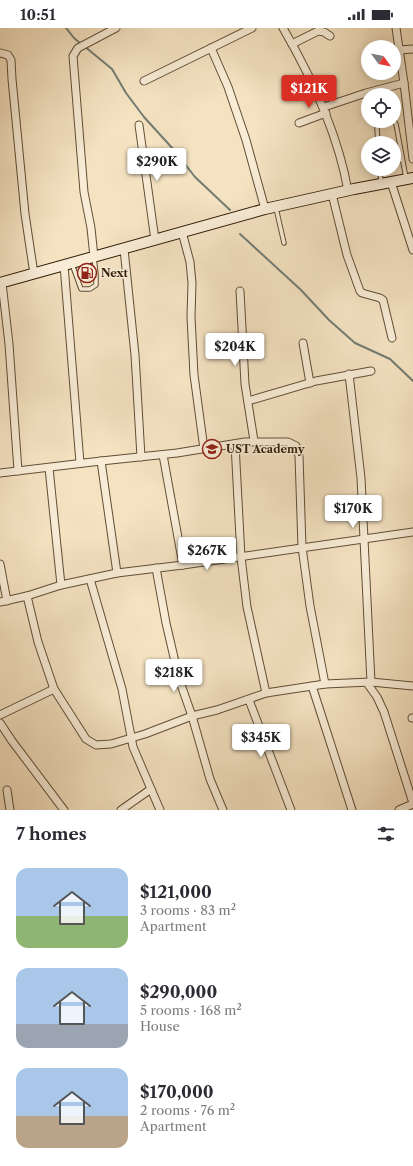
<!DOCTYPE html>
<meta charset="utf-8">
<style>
body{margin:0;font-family:"Libre Caslon Text",serif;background:#f2f2f3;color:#2b2b33;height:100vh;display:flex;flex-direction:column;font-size:15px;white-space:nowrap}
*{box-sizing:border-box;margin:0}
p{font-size:13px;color:#7c7c81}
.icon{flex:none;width:22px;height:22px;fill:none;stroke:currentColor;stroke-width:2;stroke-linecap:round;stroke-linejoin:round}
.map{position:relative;height:782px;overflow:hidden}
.details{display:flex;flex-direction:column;background:#fff;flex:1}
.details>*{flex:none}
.needle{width:26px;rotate:123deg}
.buttons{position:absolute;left:361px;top:12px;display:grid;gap:8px}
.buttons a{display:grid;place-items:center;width:40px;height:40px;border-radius:50%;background:#fff;box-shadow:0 2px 10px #0003;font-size:20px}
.price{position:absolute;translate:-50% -34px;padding:0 9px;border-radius:4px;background:#fff;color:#222;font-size:13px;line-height:26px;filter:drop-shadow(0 1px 2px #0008)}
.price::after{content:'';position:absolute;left:50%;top:24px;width:12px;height:9px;margin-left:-6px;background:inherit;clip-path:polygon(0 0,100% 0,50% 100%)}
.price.current{background:#d93025;color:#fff}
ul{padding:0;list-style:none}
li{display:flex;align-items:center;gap:12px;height:100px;padding:0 16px}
li span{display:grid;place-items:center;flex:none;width:112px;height:80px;border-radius:12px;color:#555}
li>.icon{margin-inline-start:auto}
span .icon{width:48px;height:48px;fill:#fffc;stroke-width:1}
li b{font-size:17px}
h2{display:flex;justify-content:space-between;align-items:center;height:48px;padding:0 16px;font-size:17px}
.status{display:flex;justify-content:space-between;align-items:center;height:28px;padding:0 20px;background:#fff;direction:ltr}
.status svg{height:11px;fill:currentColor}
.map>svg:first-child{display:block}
</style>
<div class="status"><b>10:51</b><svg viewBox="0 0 49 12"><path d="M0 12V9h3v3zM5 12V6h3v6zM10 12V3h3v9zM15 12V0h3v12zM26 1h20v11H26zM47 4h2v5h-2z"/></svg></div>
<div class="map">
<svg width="413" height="782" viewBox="0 0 413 782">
<rect width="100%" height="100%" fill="#f4e2c1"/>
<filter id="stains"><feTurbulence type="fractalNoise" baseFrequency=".005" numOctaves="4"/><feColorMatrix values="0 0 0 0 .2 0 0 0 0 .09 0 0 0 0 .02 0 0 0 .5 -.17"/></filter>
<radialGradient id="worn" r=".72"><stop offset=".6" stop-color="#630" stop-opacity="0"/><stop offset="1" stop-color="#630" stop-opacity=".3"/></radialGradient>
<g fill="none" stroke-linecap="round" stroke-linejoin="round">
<g stroke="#727c73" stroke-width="2">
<polyline points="66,0 74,10 81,16"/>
<polyline points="84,18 112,41 126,65 144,89 174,122 195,149 230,182"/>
<polyline points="240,206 301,262 329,292 355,315 390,331 413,353"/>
</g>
<defs>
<g id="service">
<polyline points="394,93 396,96 406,150"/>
<polyline points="378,115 377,100 379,93"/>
<polyline points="394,133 402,132"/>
<polyline points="380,141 381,156"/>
<polyline points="276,180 284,215"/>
<polyline points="72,236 81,261 90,261 96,257 96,247 94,229"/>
</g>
<g id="minor">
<path d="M283 0C312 50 338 105 348 163"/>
<polyline points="396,0 404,55 413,131"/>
<polyline points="292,16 318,3 324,4 330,8"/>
<polyline points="211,20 228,59 246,112 265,181"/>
<polyline points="399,22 413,21"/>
<polyline points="0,25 8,27 11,32 12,51 25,186 34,246"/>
<polyline points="144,53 252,0"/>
<polyline points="324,79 366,65 404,55"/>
<polyline points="299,95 326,85"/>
<polyline points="139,97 155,212"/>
<polyline points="391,154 413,222"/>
<polyline points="332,166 347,227 360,263 362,265 380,270 383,272 392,310"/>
<polyline points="182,204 190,234 192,255 191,289 194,347 204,421"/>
<polyline points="124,221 135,327 141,429"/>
<polyline points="94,229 91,200 84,164 73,28 78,20 116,0"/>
<polyline points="64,237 80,435"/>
<polyline points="2,255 9,316 18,443"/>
<polyline points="240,263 245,356 254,413"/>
<polyline points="303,315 310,355"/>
<polyline points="349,346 361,450 371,654"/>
<polyline points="248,373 316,353 371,343"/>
<polyline points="235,416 241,529 247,579 266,665"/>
<polyline points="163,427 183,537"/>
<polyline points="101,433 117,545"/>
<polyline points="49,440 61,557"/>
<polyline points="0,445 101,433 177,425 245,414 288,414 296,418 299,428 302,519 310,578 325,656"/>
<polyline points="0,536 7,573"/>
<polyline points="156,540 166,595 179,651 192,688 210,751 223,782"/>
<polyline points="90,551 122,661 133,719 160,782"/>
<polyline points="27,568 38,614 54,661 86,711 96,717 111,716 145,706 192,688 217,682 266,665 325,656 371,654 413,658"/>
<polyline points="0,574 27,568 61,557 117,545 183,537 413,504"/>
<polyline points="367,655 377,669 384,684 413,775"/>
<polyline points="312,658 352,782"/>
<polyline points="249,672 291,782"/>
<polyline points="0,687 54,661"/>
<polyline points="412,690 413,690"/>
<polyline points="0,695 12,713 64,782"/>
<polyline points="7,762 10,782"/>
<polyline points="121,782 151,761"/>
<polyline points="399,782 413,776"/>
</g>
<polyline id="secondary" points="0,255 265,181 354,161 413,150"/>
</defs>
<use href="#service" stroke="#604e35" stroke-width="5.5"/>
<use href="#minor" stroke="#604e35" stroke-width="9"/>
<use href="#secondary" stroke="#2f1c06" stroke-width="12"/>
<use href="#service" stroke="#f8ecd7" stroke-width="3.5"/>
<use href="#minor" stroke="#f8ecd7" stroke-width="7"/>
<use href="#secondary" stroke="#f8ecd7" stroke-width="10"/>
</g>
<defs>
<symbol id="fuel-ring" viewBox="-11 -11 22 22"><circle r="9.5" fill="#f8ecd7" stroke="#8f2418" stroke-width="1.5"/><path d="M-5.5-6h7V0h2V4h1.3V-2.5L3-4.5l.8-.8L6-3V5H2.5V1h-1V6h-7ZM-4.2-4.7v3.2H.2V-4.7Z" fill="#8f2418"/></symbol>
<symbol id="school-ring" viewBox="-11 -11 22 22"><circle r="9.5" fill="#f8ecd7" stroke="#8f2418" stroke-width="1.5"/><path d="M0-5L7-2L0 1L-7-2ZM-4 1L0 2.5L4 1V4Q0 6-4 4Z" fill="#8f2418"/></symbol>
</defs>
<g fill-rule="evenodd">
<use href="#fuel-ring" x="76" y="234" width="22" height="22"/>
<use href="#school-ring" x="201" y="410" width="22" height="22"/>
</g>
<g text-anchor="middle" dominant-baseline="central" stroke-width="3" stroke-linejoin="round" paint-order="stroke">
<g font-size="11" font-weight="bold" fill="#2f1c06" stroke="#f8ecd7" text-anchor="start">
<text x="101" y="245">Next</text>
<text x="226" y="421">UST Academy</text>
</g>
</g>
<rect width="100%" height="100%" filter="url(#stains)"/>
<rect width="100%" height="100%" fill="url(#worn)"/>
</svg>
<div class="buttons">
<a><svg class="needle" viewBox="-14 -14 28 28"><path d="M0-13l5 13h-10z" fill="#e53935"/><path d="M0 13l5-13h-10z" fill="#7c7c81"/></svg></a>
<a><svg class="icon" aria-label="locate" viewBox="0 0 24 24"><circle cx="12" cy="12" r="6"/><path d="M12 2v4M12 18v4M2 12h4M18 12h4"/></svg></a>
<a><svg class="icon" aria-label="layers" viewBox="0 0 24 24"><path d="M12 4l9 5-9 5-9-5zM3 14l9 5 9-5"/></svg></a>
</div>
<b class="price current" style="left:309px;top:81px">$121K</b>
<b class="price" style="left:157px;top:154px">$290K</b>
<b class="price" style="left:235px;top:339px">$204K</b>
<b class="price" style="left:353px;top:501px">$170K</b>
<b class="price" style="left:207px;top:543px">$267K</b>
<b class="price" style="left:174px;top:665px">$218K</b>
<b class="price" style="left:261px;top:730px">$345K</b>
</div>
<section class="details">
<h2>7 homes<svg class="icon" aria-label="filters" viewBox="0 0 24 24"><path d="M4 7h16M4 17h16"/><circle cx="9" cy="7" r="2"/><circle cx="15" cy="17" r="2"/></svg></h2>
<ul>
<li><span style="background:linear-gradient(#a9c7e8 60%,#8fb573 0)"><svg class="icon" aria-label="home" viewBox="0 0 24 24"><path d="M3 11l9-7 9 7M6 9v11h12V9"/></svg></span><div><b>$121,000</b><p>3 rooms · 83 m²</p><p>Apartment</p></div></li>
<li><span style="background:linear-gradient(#a9c7e8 70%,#9aa5b1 0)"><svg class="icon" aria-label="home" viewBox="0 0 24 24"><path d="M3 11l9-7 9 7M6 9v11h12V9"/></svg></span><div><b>$290,000</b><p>5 rooms · 168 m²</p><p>House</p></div></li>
<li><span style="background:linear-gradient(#a9c7e8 60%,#b9a48a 0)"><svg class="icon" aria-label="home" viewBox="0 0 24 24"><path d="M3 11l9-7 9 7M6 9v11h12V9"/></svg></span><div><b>$170,000</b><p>2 rooms · 76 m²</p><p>Apartment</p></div></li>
</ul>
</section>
